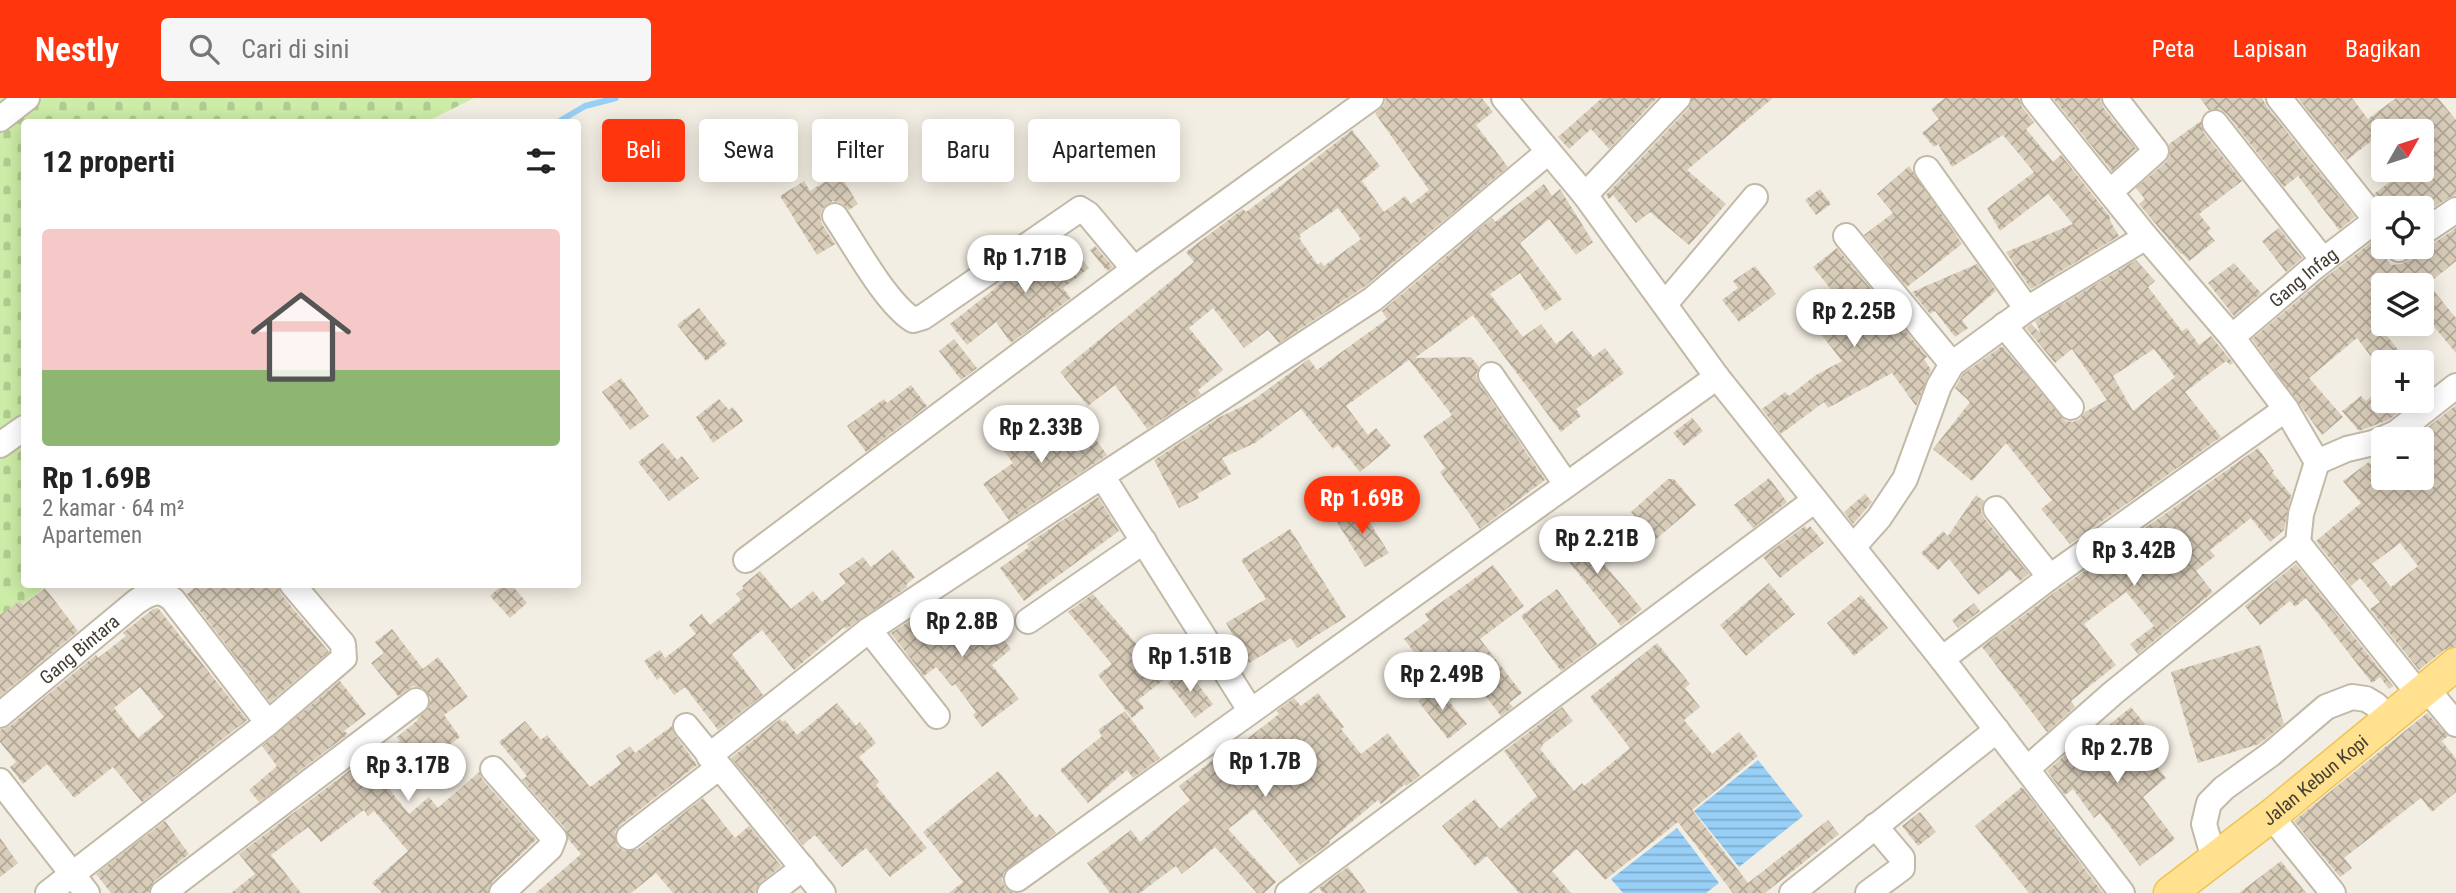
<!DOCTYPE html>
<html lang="id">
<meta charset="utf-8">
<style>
body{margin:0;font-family:"Roboto Condensed",sans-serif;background:#f6f6f6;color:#222;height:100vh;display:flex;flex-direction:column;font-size:26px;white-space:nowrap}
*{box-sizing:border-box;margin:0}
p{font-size:23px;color:#767676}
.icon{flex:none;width:38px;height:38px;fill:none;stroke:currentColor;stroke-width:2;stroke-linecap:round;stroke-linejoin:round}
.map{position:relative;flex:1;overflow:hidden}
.drawer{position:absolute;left:21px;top:21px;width:560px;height:469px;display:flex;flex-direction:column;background:#fff;border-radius:7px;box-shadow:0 4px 18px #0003}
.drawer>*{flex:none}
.hud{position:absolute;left:602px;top:21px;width:665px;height:63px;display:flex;gap:14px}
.needle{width:46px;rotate:51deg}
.controls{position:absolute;left:2371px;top:21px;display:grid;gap:14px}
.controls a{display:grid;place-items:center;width:63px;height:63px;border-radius:7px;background:#fff;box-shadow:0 4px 18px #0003;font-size:35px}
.price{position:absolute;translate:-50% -60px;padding:0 16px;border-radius:24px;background:#fff;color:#222;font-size:23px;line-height:46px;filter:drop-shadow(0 2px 4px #0008)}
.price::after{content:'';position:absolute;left:50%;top:42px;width:21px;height:16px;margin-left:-10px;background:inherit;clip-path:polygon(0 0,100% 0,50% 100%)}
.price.on{background:#ff350e;color:#fff}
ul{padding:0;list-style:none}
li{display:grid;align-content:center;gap:14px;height:371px;padding:0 21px}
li+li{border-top:2px solid #e0e0e0}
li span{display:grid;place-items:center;height:217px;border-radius:7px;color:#555}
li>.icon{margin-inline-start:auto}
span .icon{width:126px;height:126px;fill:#fffc;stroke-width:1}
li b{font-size:30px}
h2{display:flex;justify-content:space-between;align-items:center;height:84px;padding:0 21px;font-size:30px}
.tag{padding:0 24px;border-radius:7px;background:#fff;box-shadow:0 4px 18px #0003;font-size:24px;line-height:63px}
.tag.on{background:#ff350e;color:#fff}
header{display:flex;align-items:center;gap:42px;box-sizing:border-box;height:98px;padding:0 35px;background:#ff350e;color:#fff}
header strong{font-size:33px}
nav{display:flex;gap:38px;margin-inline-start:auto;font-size:24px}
.search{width:490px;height:63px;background:#f6f6f6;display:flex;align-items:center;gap:18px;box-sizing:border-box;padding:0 24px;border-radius:7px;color:#767676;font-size:26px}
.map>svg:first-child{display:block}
</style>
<header>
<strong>Nestly</strong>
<div class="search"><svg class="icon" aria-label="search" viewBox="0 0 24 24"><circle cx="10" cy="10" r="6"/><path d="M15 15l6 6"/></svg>Cari di sini</div>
<nav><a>Peta</a><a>Lapisan</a><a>Bagikan</a></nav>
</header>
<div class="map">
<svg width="2456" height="795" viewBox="0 0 2456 795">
<defs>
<pattern id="cemetery-stones" width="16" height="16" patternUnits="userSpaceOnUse" patternTransform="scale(1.75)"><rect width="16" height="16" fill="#cceca7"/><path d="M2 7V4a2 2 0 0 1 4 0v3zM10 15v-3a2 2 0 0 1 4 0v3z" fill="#b1cb90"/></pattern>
<pattern id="water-rules" width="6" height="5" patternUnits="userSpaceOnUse" patternTransform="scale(1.75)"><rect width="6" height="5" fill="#98cff7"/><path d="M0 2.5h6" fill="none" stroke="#7ea9c9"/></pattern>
<pattern id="building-cross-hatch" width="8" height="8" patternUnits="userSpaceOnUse" patternTransform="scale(1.75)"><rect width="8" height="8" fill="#d9cdba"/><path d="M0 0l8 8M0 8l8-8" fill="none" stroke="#b2a898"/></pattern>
</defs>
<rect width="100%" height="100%" fill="#f3eee3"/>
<polygon fill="url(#cemetery-stones)" points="0,0 474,0 426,24 24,24 24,486 47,487 19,510 0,533"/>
<g fill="url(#water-rules)">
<polygon points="1758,662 1803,718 1739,769 1694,713"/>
<polygon points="1677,730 1719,785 1706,795 1623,795 1611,781"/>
</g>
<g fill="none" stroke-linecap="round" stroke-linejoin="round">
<polyline stroke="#98cff7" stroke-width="6" points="558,24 585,8 616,0"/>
</g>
<g fill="url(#building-cross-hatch)" fill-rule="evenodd">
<path d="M1386 0H1482L1493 14 1476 27 1508 69 1364 189 1279 245 1268 232 1244 250 1213 210 1189 230 1223 272 1198 292 1201 296 1147 331 1115 287 1088 308 1060 274 1194 164 1186 154 1243 111 1246 114 1274 93 1352 32 1380 68 1362 83 1384 114 1405 98 1411 106 1429 92 1375 15 1384 7ZM1338 110 1361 141 1324 168 1321 164 1318 167 1299 140 1301 139 1299 137Z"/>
<polygon points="1602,0 1657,0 1609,51 1591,31 1569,51 1558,39"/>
<polygon points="1692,0 1773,0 1687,72 1726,106 1689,147 1650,114 1636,125 1613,97 1609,101 1606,97 1689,10"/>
<polygon points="1945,0 2019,0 2022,9 2034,24 2026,31 2053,64 2061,57 2111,120 2109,121 2119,138 2031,191 2006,154 2073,126 2048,96 2000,133 1987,110 2034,74 2003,37 1952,69 1938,46 1934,49 1922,35 1939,21 1931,11"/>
<polygon points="2053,0 2100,0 2103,9 2136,51 2112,73"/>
<polygon points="2200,0 2262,0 2267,9 2355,119 2339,132 2298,78 2284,89 2227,16 2220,11 2209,12"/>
<polygon points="2298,0 2352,0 2368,21 2396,0 2438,0 2456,22 2456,97 2448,100 2422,117 2422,110 2386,110 2374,96 2405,72 2422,72 2422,33 2384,33 2384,53 2374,41 2347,62"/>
<polygon points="2201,23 2203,34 2242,83 2199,116 2211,131 2207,134 2215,143 2189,163 2182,155 2181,156 2139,106 2145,101 2136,90 2166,64 2170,57 2169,46"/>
<polygon points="1909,68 1962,146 1907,189 1864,137 1893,115 1877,96"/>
<polygon points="839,75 858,106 849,112 842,105 833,103 822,111 820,118 822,126 835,146 817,157 780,98 804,83 810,93"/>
<polygon points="1544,86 1552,98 1560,91 1593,144 1576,157 1549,121 1520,145 1562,201 1545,213 1520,175 1490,196 1523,239 1541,226 1556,246 1572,233 1593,259 1605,250 1624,275 1576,311 1581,318 1561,334 1473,217 1415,260 1471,259 1479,269 1476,277 1479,285 1545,382 1480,431 1440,374 1445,370 1423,338 1452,317 1409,262 1346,308 1368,337 1376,330 1391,348 1360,374 1338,347 1333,351 1301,311 1255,345 1222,360 1231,376 1197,396 1199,400 1179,410 1154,362 1220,319 1249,305 1309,261 1317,272 1387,221 1382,213 1492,120 1495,124"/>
<polygon points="1820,91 1831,106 1816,117 1805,102"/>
<polygon points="2279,130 2302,160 2286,174 2262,143"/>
<polygon points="2456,130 2456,163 2428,186 2456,220 2456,255 2431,225 2422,232 2422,187 2373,187 2384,200 2384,234 2399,253 2379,269 2357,240 2309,280 2343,319 2322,337 2252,241 2321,183 2373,143 2391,167 2402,166 2411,161 2417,149 2430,148"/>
<polygon points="1065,139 1089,170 1063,190 1071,200 1011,245 996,224 967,247 950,226 1027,165"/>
<polygon points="1095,148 1113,169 1107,173 1090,152"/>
<polygon points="1837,150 1927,259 1924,261 1931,272 1916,308 1892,275 1828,310 1824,304 1781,336 1762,311 1785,294 1789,298 1816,277 1842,263 1814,227 1842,205 1813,169"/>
<path d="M2136 162 2155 183 2148 189 2182 233 2187 230 2199 247 2211 238 2233 265 2230 267 2226 263 2185 294 2221 339 2070 446 2041 411 2052 402 2006 345 1972 383 1933 351 1970 304 1955 290 1963 276 2002 248 2065 323 2073 324 2080 321 2085 314 2107 302 2072 251 2055 265 2026 230 2031 226 2041 236 2035 223ZM2154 251 2175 279 2133 313 2113 278Z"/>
<polygon points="2234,165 2261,195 2234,218 2208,185"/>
<polygon points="1977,166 1996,193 1962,222 1968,230 1955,239 1935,213 1930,216 1912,194"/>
<polygon points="1755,168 1776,196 1739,224 1722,202 1738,190 1733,183"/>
<polygon points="699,210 727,246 706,263 677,227"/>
<polygon points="954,241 977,270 961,282 939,253"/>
<polygon points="621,280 649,318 630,332 602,294"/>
<polygon points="911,287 927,308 866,354 847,328 884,301 887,305"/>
<polygon points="2384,288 2384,303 2403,303 2407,308 2388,322 2359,333 2342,313 2361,298 2366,303"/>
<polygon points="719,301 729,312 733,309 743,323 713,345 696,319"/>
<path d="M2456 307V548L2444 552 2419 572 2370 511 2380 504 2360 480 2351 488 2316 443 2361 405 2343 383 2369 364 2380 380H2422V334ZM2400 445 2418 468 2391 489 2372 466Z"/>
<polygon points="1080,319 1107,357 1009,422 983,386 1013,365 999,346 1031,322 1047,344"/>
<polygon points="1692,320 1703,333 1684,348 1673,335"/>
<polygon points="663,345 677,362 682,358 699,380 669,403 638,364"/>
<polygon points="2258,350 2274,373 2272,374 2291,397 2284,432 2270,444 2251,420 2210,452 2215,458 2196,473 2213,494 2138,556 2130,546 2154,528 2126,494 2084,526 2116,567 2071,603 2075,609 2047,634 1982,549 2059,491"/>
<polygon points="1769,380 1787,404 1753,430 1734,407"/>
<polygon points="1668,381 1674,381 1696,407 1655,442 1631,414"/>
<polygon points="1865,396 1872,404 1853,426 1844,414"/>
<polygon points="1976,397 1984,403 1981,413 1984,420 2029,476 2020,483 2010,472 1978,497 1949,461 1938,472 1921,455 1943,433 1948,438"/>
<polygon points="1098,399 1119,433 1024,503 1000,470 1029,449 1027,446"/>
<polygon points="1358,406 1389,455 1365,469 1335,421"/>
<polygon points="1571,427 1642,511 1621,528 1551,442"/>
<polygon points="1805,428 1807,431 1810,428 1824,445 1780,480 1763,459"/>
<polygon points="1290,431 1346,519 1297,550 1291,540 1249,565 1226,525 1266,501 1241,462"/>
<polygon points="893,452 915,479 906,487 907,489 846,531 844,529 794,572 762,532 732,556 763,597 718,632 685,589 674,597 661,579 657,582 644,563 660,552 665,560 696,536 689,527 702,516 710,527 741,502 736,496 744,490 742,488 760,473 791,511 813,493 822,504 846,485 839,476 863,459 871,469"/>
<polygon points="2296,466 2393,588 2389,591 2380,579 2372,585 2306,500 2295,509 2290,503 2260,527 2245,508"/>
<polygon points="1493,467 1524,508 1480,541 1522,595 1509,605 1513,609 1501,618 1460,565 1436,583 1404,541 1429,522 1425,516"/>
<polygon points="1769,485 1795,516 1746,558 1720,527"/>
<polygon points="199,486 277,486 281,496 329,554 270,604 187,496"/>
<polygon points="503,486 511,486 527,505 510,520 490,498"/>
<polygon points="45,490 78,533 0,598 0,517 20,503 23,507"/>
<polygon points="1557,491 1597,546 1561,573 1521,518"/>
<polygon points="1093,496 1166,580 1138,602 1144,610 1132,620 1098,577 1112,566 1068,514"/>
<polygon points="1861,497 1888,530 1854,558 1827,525"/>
<polygon points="1974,505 1980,513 1958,530 1952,522"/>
<path d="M158 510 247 622 142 704 113 669 74 700 47 666 23 686 10 669 16 664 0 644V632L10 628 96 557 98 560 126 538 123 535 153 511ZM140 589 164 619 138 640 114 610Z"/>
<polygon points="985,512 1001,531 997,534 1011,551 992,567 1019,601 982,629 973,617 976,614 955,586 952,588 936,569 924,578 891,535 925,513 941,535 967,514 973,522"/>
<polygon points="392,531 423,571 438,559 468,599 444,617 460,639 390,692 409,716 429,699 438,710 479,674 482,681 536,742 492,784 488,795 382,795 372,785 408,753 374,713 368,718 364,712 321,744 308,729 271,757 301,795 231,795 255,776 239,756 366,660 370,666 400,643 397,639 418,622 417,621 429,609 431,600 422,590 413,588 398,598 371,565 384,555 375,544"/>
<polygon points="1657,545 1690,586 1685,590 1700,609 1684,622 1712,656 1739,634 1758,658 1692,712 1748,785 1828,722 1839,736 1765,795 1733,795 1678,724 1605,782 1577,751 1552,773 1571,795 1519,795 1487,758 1475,768 1442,728 1475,701 1500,731 1537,698 1504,653 1562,609 1573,623 1542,647 1543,648 1540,651 1574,693 1582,685 1584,688 1630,650 1590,599"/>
<polygon points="2260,547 2284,626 2259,646 2198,665 2171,574"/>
<polygon points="1186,571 1213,606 1195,620 1168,585"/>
<polygon points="340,583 366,616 344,633 348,636 259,704 249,692 277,668 262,648"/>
<polygon points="1437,588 1467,626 1448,641 1418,603"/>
<polygon points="1318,595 1344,629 1341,631 1361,656 1388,635 1420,678 1406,688 1405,686 1381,706 1378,702 1329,743 1330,745 1300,767 1254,711 1228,731 1276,784 1264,795 1257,795 1215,749 1182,776 1176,768 1140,795 1110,795 1087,765 1131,732 1140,744 1190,702 1179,688 1213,662 1216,665 1279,616 1277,613 1294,600 1301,608"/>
<polygon points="837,605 856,628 860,624 876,645 859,659 879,684 876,687 927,750 890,779 866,750 842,769 815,737 803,747 731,660 780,621 783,624 785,622 797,637"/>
<polygon points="2131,609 2145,626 2132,638 2166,680 2143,699 2175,741 2140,768 2100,715 2094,720 2073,691 2065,697 2047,673 2094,632 2098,636"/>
<polygon points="1125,613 1160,660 1133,680 1127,672 1088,705 1060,672 1102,638 1098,632"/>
<polygon points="2427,615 2448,638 2442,643 2456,661 2456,694 2432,714 2421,700 2344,760 2352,770 2340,779 2294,723"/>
<polygon points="525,623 541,642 547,637 590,689 621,666 616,658 630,648 635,655 672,628 675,637 697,667 620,727 615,734 617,748 624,753 638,751 703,700 735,740 749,728 781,768 761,784 755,795 673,795 656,775 631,795 536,795 581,756 568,741 565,730 522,682 527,678 499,644"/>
<polygon points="998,673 1036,720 1040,716 1056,735 1004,774 1002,782 1005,789 1013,795 949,795 963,784 923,734"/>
<polygon points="2022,689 2103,795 2029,795 1975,728"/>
<polygon points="1920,714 1936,734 1918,748 1902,728"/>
<polygon points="165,723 189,756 154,783 148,795 111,795 96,776"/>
<polygon points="0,740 18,765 0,779"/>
<polygon points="2281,763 2306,795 2239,795"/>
<polygon points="1348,769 1367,795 1323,795 1319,790"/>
</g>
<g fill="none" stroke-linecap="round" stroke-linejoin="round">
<defs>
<g id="minor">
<polyline points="1504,0 1585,97 1717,279 1942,561 2122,795"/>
<polyline points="2279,0 2376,122"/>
<polyline points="0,21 27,0"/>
<polyline points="2215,25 2323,162"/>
<polyline points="1927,71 2027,211"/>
<polyline points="2110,94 2156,53 2115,0"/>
<polyline points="1585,97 1678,0"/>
<path d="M835 118C855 147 885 204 913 222L923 219 1080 111 1088 116 1134 171"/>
<polyline points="2422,135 2456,112"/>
<polyline points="1846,138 1952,266"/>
<polyline points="2397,149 2399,151 2402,149"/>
<polyline points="1665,206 1755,99"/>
<polyline points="2004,227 2071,309"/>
<path id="s1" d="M2232 239 2312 171 2376 122 2384 132"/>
<polyline points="1491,277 1566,386"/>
<polyline points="0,347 24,330"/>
<polyline points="2317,364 2347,351 2373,345 2396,335 2456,288"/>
<polyline points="1996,411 2050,479"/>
<polyline points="2298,445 2419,596"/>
<polyline points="1854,448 1879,420 1905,381 1939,288 1952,266 2027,211 2146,139"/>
<polyline points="746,462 1148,161 1371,0"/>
<polyline points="1028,523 1144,443"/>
<polyline points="869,532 937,618"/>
<polyline points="1942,561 2050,479 2286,311"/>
<polyline points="2426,590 2456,626"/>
<polyline points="1250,612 1102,378 1373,201 1548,54"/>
<path id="s2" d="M0 617 136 504C150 494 160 490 173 502L268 625"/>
<polyline points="686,628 823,795"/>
<polyline points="709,658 869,532 1102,378"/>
<polyline points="2028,670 2113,595 2298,445 2301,416 2317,364 2286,311 2232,239 2146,139 2034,0"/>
<polyline points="493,671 554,740 550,750 502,795"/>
<polyline points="0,683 87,795"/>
<polyline points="2271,718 2333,795"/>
<polyline points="629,739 718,670"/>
<polyline points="2214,761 2204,726 2209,705 2224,690 2271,656 2326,609 2352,599 2366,601 2376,607 2388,622"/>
<polyline points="1017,781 1717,279"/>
<polyline points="48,795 268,625 344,560 343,546 292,486"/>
<polyline points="163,795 416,603"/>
<polyline points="770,795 803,770"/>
<polyline points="1288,795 1815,402"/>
<polyline points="1792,795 1997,632"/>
<polyline points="1868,795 1902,770 1902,760 1875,728"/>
</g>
<g id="major">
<path id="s3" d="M2170 795 2271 718 2456 566"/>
</g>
</defs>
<use href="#minor" stroke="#c2b9a7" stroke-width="28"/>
<use href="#major" stroke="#efc255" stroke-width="35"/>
<use href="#minor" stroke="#fff" stroke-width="24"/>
<use href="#major" stroke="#ffe190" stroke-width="32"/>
</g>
<g text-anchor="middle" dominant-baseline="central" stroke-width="6" stroke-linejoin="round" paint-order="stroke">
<g font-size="19" fill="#453e32" stroke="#fff">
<text stroke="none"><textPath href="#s1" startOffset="93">Gang Infag</textPath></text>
<text stroke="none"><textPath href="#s2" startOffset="103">Gang Bintara</textPath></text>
<text stroke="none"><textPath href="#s3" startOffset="184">Jalan Kebun Kopi</textPath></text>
</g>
</g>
</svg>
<div class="controls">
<a><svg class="needle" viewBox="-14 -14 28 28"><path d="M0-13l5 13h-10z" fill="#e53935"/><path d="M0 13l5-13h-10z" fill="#767676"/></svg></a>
<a><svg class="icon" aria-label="locate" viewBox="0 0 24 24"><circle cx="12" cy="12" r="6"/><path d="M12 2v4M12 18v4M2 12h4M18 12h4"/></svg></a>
<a><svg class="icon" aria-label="layers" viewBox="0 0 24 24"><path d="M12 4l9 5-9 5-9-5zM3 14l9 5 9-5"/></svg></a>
<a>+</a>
<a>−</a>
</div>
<b class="price" style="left:1025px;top:197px">Rp 1.71B</b>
<b class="price" style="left:1854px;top:251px">Rp 2.25B</b>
<b class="price" style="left:1041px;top:367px">Rp 2.33B</b>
<b class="price on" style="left:1362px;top:438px">Rp 1.69B</b>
<b class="price" style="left:1597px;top:478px">Rp 2.21B</b>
<b class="price" style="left:2134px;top:490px">Rp 3.42B</b>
<b class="price" style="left:962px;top:561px">Rp 2.8B</b>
<b class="price" style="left:1190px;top:596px">Rp 1.51B</b>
<b class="price" style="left:1442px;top:614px">Rp 2.49B</b>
<b class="price" style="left:2117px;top:687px">Rp 2.7B</b>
<b class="price" style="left:1265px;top:701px">Rp 1.7B</b>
<b class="price" style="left:408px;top:705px">Rp 3.17B</b>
<div class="hud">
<a class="tag on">Beli</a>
<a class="tag">Sewa</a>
<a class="tag">Filter</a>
<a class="tag">Baru</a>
<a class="tag">Apartemen</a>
</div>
<section class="drawer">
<h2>12 properti<svg class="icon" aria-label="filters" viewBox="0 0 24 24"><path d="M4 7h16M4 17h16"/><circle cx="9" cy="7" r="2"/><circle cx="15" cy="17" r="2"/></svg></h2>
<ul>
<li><span style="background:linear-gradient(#f6c9c9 65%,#8fb573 0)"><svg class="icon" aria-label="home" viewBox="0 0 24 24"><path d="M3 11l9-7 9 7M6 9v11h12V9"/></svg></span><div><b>Rp 1.69B</b><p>2 kamar · 64 m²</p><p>Apartemen</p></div></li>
</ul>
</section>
</div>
